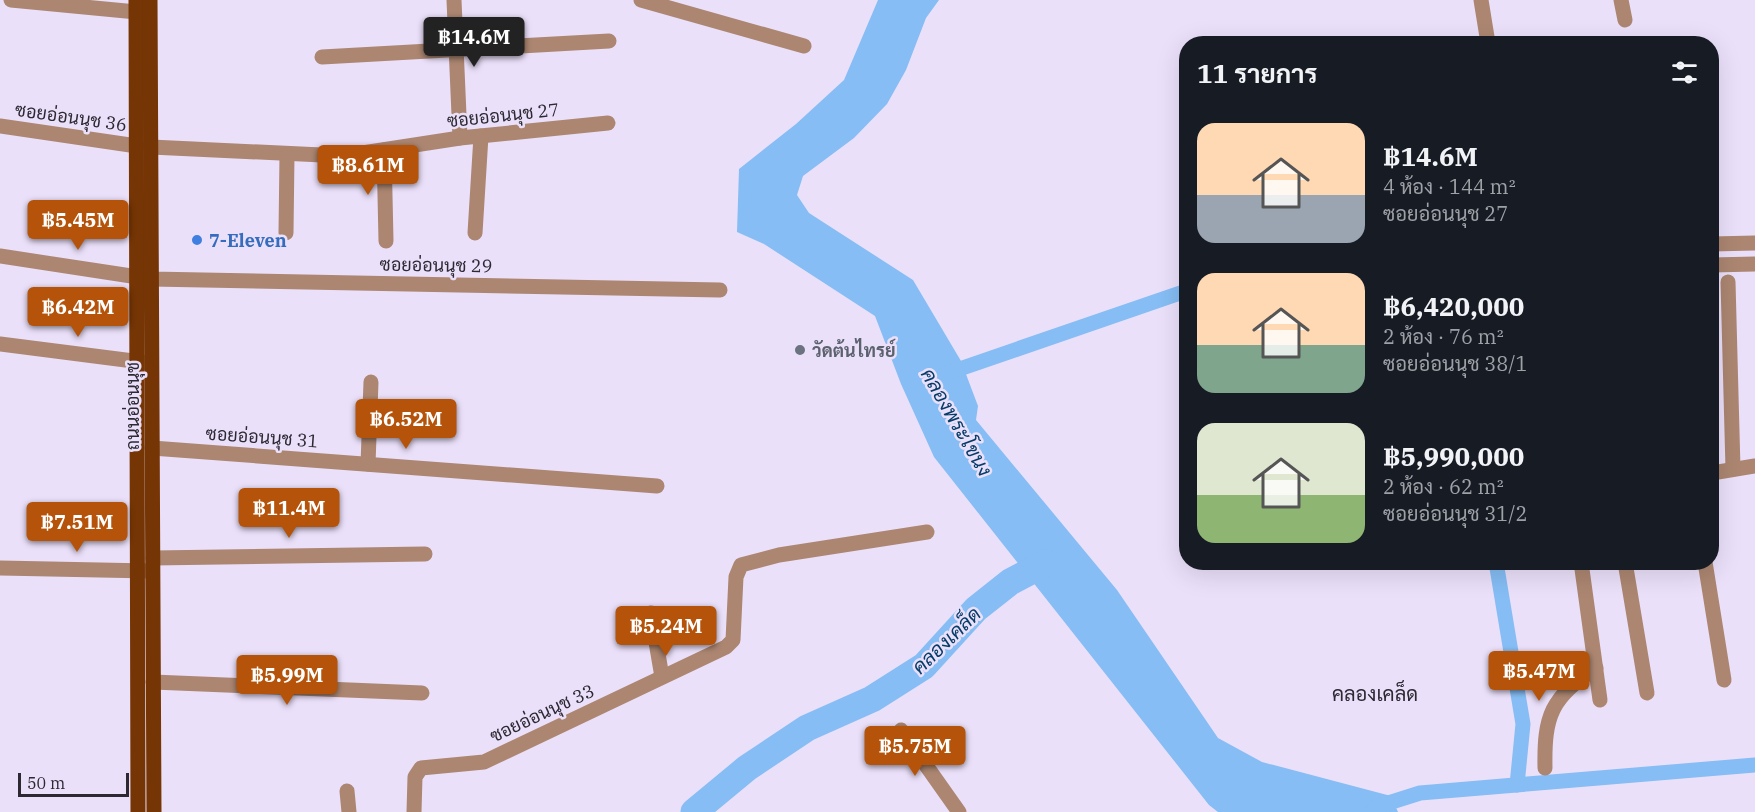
<!DOCTYPE html>
<html lang="th">
<meta charset="utf-8">
<style>
body{margin:0;font-family:"IBM Plex Serif",Sarabun,serif;background:#20242c;color:#f1f3f6;height:100vh;display:flex;flex-direction:column;font-size:22px;white-space:nowrap}
*{box-sizing:border-box;margin:0}
p{font-size:20px;color:#9ea1a6}
.icon{flex:none;width:33px;height:33px;fill:none;stroke:currentColor;stroke-width:2;stroke-linecap:round;stroke-linejoin:round}
.map{position:relative;flex:1;overflow:hidden}
.side{position:absolute;left:1179px;top:36px;width:540px;height:534px;display:flex;flex-direction:column;background:#171b24;border-radius:24px;box-shadow:0 6px 24px #0002}
.side>*{flex:none}
.scale{position:absolute;left:18px;bottom:15px;width:111px;box-sizing:border-box;padding-left:6px;border:3px solid #2c2932;border-top:0;font-size:16px;line-height:21px;white-space:nowrap;color:#2c2932;-webkit-text-stroke:4px #ebe0fa;paint-order:stroke}
.price{position:absolute;translate:-50% -51px;padding:0 14px;border-radius:6px;background:#b45309;color:#fff;font-size:20px;line-height:39px;filter:drop-shadow(0 2px 3px #0008)}
.price::after{content:'';position:absolute;left:50%;top:36px;width:18px;height:14px;margin-left:-9px;background:inherit;clip-path:polygon(0 0,100% 0,50% 100%)}
.price.active{background:#222;color:#fff}
ul{padding:0;list-style:none}
li{display:flex;align-items:center;gap:18px;height:150px;padding:0 18px}
li span{display:grid;place-items:center;flex:none;width:168px;height:120px;border-radius:18px;color:#555}
li>.icon{margin-inline-start:auto}
span .icon{width:72px;height:72px;fill:#fffc;stroke-width:1}
li b{font-size:26px}
h2{display:flex;justify-content:space-between;align-items:center;height:72px;padding:0 18px;font-size:26px}
.map>svg:first-child{display:block}
</style>
<div class="map">
<svg width="1755" height="812" viewBox="0 0 1755 812">
<rect width="100%" height="100%" fill="#ebe0fa"/>
<polygon fill="#85bdf4" points="878,0 939,0 926,18 906,70 887,104 854,138 803,176 797,195 809,213 913,280 961,361 978,406 976,420 1117,590 1218,738 1262,762 1391,796 1398,812 1218,812 1209,805 934,457 901,384 875,316 764,244 737,232 739,169 796,124 844,80"/>
<g fill="none" stroke-linecap="round" stroke-linejoin="round">
<g stroke="#85bdf4" stroke-width="15">
<polyline points="945,374 1186,291"/>
<polyline points="1496,562 1523,724 1517,785"/>
<polyline points="1371,812 1376,807 1420,793 1755,765"/>
</g>
<polyline stroke="#85bdf4" stroke-width="27" points="694,812 747,768 807,728 872,699 924,666 976,609 1010,582 1046,563"/>
<g stroke="#ac8671" stroke-width="15">
<polyline points="11,0 147,13"/>
<polyline points="454,0 460,138"/>
<polyline points="641,0 804,46"/>
<polyline points="1481,0 1488,43"/>
<polyline points="1621,0 1625,20"/>
<polyline points="322,57 609,41"/>
<polyline points="0,126 137,146"/>
<polyline points="151,147 343,156 460,138 608,123"/>
<polyline points="384,150 386,241"/>
<polyline points="286,233 287,155"/>
<polyline points="475,233 481,136"/>
<polyline points="1712,244 1755,243"/>
<polyline points="0,256 151,279 720,290"/>
<polyline points="1712,265 1755,264"/>
<polyline points="1728,282 1733,469"/>
<polyline points="0,344 149,363"/>
<polyline points="152,448 657,486"/>
<polyline points="368,464 371,382"/>
<polyline points="1712,473 1755,466"/>
<polyline points="153,558 425,554"/>
<polyline points="1581,562 1600,700"/>
<polyline points="1625,562 1647,693"/>
<polyline points="1705,562 1724,680"/>
<polyline points="0,568 150,571"/>
<polyline points="651,613 662,677"/>
<polyline points="153,682 422,693"/>
<polyline points="901,730 959,812"/>
<path d="M1545 768C1544 716 1551 697 1596 668"/>
<polyline points="347,791 349,812"/>
<polyline points="414,812 415,777 421,768 484,762 726,647 733,640 736,577 741,565 779,555 927,532"/>
</g>
<g stroke="#753504" stroke-width="15">
<polyline points="136,0 138,812"/>
<polyline points="150,0 154,812"/>
</g>
</g>
<circle fill="#3f7fe0" stroke="#ebe0fa" stroke-width="2" cx="197" cy="240" r="6"/>
<circle fill="#6b7280" stroke="#ebe0fa" stroke-width="2" cx="800" cy="350" r="6"/>
<g text-anchor="middle" dominant-baseline="central" stroke-width="5" stroke-linejoin="round" paint-order="stroke">
<g font-size="18" fill="#2c2932" stroke="#ebe0fa">
<text transform="translate(503 115) rotate(-6)">ซอยอ่อนนุช 27</text>
<text transform="translate(71 117) rotate(8)">ซอยอ่อนนุช 36</text>
<text transform="translate(436 265) rotate(1)">ซอยอ่อนนุช 29</text>
<text transform="translate(132 406) rotate(-90)">ถนนอ่อนนุช</text>
<text transform="translate(262 437) rotate(4)">ซอยอ่อนนุช 31</text>
<text transform="translate(542 713) rotate(-25)">ซอยอ่อนนุช 33</text>
</g>
<g font-size="18" font-weight="bold" fill="#366cbe" stroke="#ebe0fa" text-anchor="start">
<text x="209" y="240">7-Eleven</text>
</g>
<g font-size="18" font-weight="bold" fill="#5b616d" stroke="#ebe0fa" text-anchor="start">
<text x="812" y="350">วัดต้นไทรย์</text>
</g>
<g font-size="20" font-style="italic" fill="#053d68" stroke="#ebe0fa">
<text transform="translate(957 422) rotate(60)">คลองพระโขนง</text>
<text transform="translate(946 640) rotate(-44)">คลองเคล็ด</text>
</g>
<g font-size="20" fill="#2c2932" stroke="#ebe0fa">
<text x="1375" y="693">คลองเคล็ด</text>
</g>
</g>
</svg>
<div class="scale">50 m</div>
<b class="price active" style="left:474px;top:68px">฿14.6M</b>
<b class="price" style="left:368px;top:196px">฿8.61M</b>
<b class="price" style="left:78px;top:251px">฿5.45M</b>
<b class="price" style="left:78px;top:338px">฿6.42M</b>
<b class="price" style="left:406px;top:450px">฿6.52M</b>
<b class="price" style="left:289px;top:539px">฿11.4M</b>
<b class="price" style="left:77px;top:553px">฿7.51M</b>
<b class="price" style="left:666px;top:657px">฿5.24M</b>
<b class="price" style="left:1539px;top:702px">฿5.47M</b>
<b class="price" style="left:287px;top:706px">฿5.99M</b>
<b class="price" style="left:915px;top:777px">฿5.75M</b>
<section class="side">
<h2>11 รายการ<svg class="icon" aria-label="filters" viewBox="0 0 24 24"><path d="M4 7h16M4 17h16"/><circle cx="9" cy="7" r="2"/><circle cx="15" cy="17" r="2"/></svg></h2>
<ul>
<li><span style="background:linear-gradient(#ffd9b3 60%,#9aa5b1 0)"><svg class="icon" aria-label="home" viewBox="0 0 24 24"><path d="M3 11l9-7 9 7M6 9v11h12V9"/></svg></span><div><b>฿14.6M</b><p>4 ห้อง · 144 m²</p><p>ซอยอ่อนนุช 27</p></div></li>
<li><span style="background:linear-gradient(#ffd9b3 60%,#7fa58c 0)"><svg class="icon" aria-label="home" viewBox="0 0 24 24"><path d="M3 11l9-7 9 7M6 9v11h12V9"/></svg></span><div><b>฿6,420,000</b><p>2 ห้อง · 76 m²</p><p>ซอยอ่อนนุช 38/1</p></div></li>
<li><span style="background:linear-gradient(#dfe7d0 60%,#8fb573 0)"><svg class="icon" aria-label="home" viewBox="0 0 24 24"><path d="M3 11l9-7 9 7M6 9v11h12V9"/></svg></span><div><b>฿5,990,000</b><p>2 ห้อง · 62 m²</p><p>ซอยอ่อนนุช 31/2</p></div></li>
</ul>
</section>
</div>
